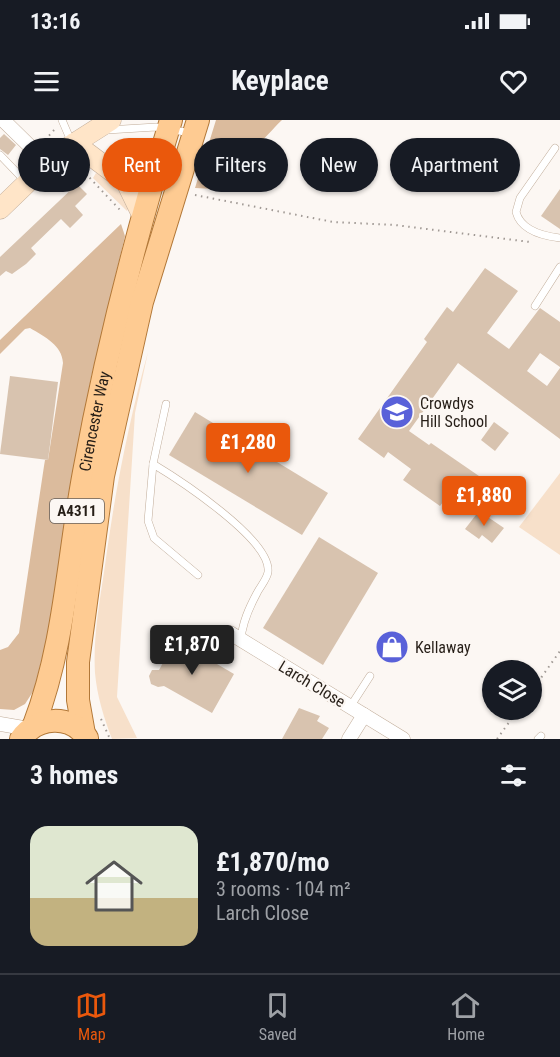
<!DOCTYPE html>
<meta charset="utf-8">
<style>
body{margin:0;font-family:"Roboto Condensed",sans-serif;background:#242831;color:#f1f3f6;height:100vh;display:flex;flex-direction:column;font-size:22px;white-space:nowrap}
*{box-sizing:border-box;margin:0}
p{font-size:20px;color:#9ea1a6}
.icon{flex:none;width:33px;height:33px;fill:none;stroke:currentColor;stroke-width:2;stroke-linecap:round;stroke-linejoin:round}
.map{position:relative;height:619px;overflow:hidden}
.sheet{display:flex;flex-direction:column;background:#171b24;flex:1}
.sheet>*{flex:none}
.top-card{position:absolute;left:18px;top:18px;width:525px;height:54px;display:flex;gap:12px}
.buttons{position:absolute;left:482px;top:540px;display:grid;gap:12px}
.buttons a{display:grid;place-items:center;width:60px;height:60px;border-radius:50%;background:#171b24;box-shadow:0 2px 4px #0004;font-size:30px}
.price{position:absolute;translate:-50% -51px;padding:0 14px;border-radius:6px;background:#ea580c;color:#fff;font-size:20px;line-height:39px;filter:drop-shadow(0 2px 3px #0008)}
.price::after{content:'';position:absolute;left:50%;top:36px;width:18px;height:14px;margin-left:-9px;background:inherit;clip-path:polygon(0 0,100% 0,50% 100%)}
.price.on{background:#222;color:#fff}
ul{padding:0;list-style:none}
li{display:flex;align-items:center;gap:18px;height:150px;padding:0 30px}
li span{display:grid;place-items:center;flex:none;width:168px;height:120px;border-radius:18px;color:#555}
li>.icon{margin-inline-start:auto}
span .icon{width:72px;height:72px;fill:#fffc;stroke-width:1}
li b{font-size:26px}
h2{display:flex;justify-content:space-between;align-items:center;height:72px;padding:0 30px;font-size:26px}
.pill{padding:0 21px;border-radius:27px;background:#171b24;box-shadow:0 2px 4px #0004;font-size:21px;line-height:54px}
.pill.on{background:#ea580c;color:#fff}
.status{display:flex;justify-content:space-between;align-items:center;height:42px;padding:0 30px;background:#171b24;direction:ltr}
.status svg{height:16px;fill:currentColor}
header{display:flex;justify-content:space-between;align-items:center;height:78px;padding:0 30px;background:#171b24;font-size:27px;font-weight:700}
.menu{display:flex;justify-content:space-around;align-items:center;height:84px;border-top:2px solid #363941;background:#171b24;font-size:16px;color:#9ea1a6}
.menu a{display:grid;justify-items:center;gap:3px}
.menu .on{color:#ea580c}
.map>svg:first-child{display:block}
</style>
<div class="status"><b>13:16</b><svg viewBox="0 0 49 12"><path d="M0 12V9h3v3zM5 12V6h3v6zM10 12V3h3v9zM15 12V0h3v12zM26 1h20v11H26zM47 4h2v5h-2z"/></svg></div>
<header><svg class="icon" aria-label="menu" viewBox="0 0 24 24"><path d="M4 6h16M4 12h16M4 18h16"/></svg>Keyplace<svg class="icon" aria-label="heart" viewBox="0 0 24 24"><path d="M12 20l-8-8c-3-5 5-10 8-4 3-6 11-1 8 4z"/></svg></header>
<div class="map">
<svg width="560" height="619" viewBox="0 0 560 619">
<rect width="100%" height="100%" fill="#fcf7f3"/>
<g fill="#f7e0ca">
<polygon points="96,53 116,65 129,87 127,91 93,58"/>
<path d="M148 232 135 293 117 577 137 618 112 619C104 598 97 576 95 553 93 519 99 485 104 452 114 377 128 304 148 232Z"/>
<polygon points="560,353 560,435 519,407"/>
</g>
<g fill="#dbbb9d">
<path d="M216 0H282C266 15 256 34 233 30L234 70 195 68Z"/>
<path d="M121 104 125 116 91 258 70 371 52 498 34 570 25 584 14 590 0 589V530L8 527 19 513 44 346 45 340H48L63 243C62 225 45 217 30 208L25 209 0 234V220Z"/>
</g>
<g fill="#d8c3af">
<polygon points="4,14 16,25 8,35 0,29 0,18"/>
<polygon points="77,64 87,74 75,86 83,95 70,108 61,99 31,128 36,134 26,144 12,154 6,151 0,156 0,137"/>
<polygon points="560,69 560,109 541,96"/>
<polygon points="485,148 518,171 487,213 509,229 540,188 560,202 560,247 540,233 527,251 547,266 560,248 560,319 458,243 409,311 429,325 431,323 479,356 460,382 449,374 440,386 403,360 411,349 388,332 384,338 358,319 427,222 424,219 447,187 453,192"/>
<polygon points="10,256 58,262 48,340 0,334"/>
<polygon points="195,292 328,373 302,415 169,335"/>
<polygon points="494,302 509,313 495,331 481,320"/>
<polygon points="479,391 504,408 492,423 482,415 479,419 465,409"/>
<polygon points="319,417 378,453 323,545 263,508"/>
<polygon points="176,519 195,530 197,526 208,533 205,537 234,554 212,593 164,566 158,567 151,564 149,556 152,550 159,550"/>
<polygon points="299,588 320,596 317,601 329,608 322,619 282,619"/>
</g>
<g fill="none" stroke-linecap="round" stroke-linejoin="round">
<defs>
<g id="lane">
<polyline points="62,0 71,21"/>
<polyline points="107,10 156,7 191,13"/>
<path d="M555 28 520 78 516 92C521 111 543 116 560 118"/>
<polyline points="0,35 25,61"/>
<polyline points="535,186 560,147"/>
<path d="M166 284 153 344C178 359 272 420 268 452 267 459 260 467 257 473 249 488 242 503 241 520"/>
<polyline points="153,344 148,401 154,418 198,455"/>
<polyline points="350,587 370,556"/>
<polyline points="538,619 541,616"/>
</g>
<g id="street">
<polyline points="3,0 47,43"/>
<polyline points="230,513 403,619"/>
<polyline points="0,604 29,609"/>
<polyline points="349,619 364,595"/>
</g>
<g id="secondary">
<polyline points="74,23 126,62 142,95"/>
<polyline points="0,89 56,35 111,0"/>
</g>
<g id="primary">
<path id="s1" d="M34 605C65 524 68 437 84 352 106 231 135 118 171 0"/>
<polyline points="84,614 78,580 78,542 103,356 142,182 198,0"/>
<path d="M21 619C37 596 71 594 87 618"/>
</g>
</defs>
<use href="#lane" stroke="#c0ac99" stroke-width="8"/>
<use href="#street" stroke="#c0ac99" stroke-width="15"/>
<use href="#secondary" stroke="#c0ac99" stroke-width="21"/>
<use href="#primary" stroke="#b27838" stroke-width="24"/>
<g stroke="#a09994" stroke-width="2" stroke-dasharray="1.5 4.5" stroke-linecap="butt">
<polyline points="45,20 55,9"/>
<polyline points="61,52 87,55 121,91"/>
<polyline points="195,75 333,102 395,105 530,122"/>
<polyline points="531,572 560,531"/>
<polyline points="101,599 110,619"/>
<polyline points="497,619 518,590"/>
</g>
<use href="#lane" stroke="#fff" stroke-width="7"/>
<use href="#street" stroke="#fff" stroke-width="14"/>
<use href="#secondary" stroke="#ffe5c8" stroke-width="20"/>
<use href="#primary" stroke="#fecb92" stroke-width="22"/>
</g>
<defs>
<symbol id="school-disc" viewBox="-11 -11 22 22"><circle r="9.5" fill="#5961d9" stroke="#fcf7f3"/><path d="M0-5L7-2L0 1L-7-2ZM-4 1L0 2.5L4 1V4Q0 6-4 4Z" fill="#fff"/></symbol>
<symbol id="shop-disc" viewBox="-11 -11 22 22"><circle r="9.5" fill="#5961d9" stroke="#fcf7f3"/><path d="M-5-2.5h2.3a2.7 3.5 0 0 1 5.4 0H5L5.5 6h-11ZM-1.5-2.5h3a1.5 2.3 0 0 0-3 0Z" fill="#fff"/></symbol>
</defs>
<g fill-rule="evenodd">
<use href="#school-disc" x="378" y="273" width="38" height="38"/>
<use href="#shop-disc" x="373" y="508" width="38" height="38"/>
</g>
<g text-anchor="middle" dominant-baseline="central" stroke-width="4.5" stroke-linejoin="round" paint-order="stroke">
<rect fill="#fcf7f3" stroke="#665f59" stroke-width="1.5" x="50" y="379" width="54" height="24" rx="4.5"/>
<g font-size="15" font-weight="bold" fill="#261e17">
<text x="77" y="391">A4311</text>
</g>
<g font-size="16" fill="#261e17" stroke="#fcf7f3" text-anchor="start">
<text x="420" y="283">Crowdys<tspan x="420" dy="18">Hill School</tspan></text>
<text x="415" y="527">Kellaway</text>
</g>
<g font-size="16" fill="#261e17" stroke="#fcf7f3">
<text stroke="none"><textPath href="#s1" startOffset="310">Cirencester Way</textPath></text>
<text transform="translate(312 564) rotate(31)">Larch Close</text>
</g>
</g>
</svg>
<div class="buttons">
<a><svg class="icon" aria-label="layers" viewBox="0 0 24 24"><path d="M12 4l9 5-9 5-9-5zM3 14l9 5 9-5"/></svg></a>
</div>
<b class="price" style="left:248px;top:354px">£1,280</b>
<b class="price" style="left:484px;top:407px">£1,880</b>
<b class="price on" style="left:192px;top:556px">£1,870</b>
<div class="top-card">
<a class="pill">Buy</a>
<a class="pill on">Rent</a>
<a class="pill">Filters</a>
<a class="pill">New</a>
<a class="pill">Apartment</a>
</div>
</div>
<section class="sheet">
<h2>3 homes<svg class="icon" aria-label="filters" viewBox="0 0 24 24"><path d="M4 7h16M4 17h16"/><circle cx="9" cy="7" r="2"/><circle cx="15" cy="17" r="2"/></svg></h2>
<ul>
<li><span style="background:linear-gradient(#dfe7d0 60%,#c2b280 0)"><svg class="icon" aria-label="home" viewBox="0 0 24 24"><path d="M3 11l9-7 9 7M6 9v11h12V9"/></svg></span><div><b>£1,870/mo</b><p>3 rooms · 104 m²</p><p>Larch Close</p></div></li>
</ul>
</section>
<nav class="menu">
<a class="on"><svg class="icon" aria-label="map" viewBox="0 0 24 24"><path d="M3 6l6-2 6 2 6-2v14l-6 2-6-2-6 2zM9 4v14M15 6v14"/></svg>Map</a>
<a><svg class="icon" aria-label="saved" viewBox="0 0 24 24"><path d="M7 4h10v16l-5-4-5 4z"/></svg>Saved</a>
<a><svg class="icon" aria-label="home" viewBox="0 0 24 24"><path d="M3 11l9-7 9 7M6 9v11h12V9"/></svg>Home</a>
</nav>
